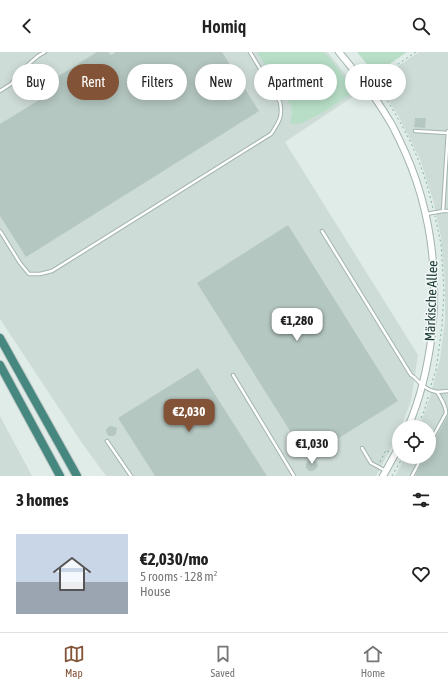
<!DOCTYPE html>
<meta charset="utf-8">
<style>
body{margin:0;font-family:"Asap Condensed",sans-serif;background:#f2f2f2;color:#222;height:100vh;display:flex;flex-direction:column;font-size:15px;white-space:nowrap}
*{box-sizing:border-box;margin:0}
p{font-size:13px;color:#767676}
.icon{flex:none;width:22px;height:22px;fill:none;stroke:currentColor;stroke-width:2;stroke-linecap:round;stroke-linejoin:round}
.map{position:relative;height:424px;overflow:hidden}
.details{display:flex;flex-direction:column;background:#fff;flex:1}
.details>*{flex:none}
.guide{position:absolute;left:12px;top:12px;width:424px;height:36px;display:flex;gap:8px}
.controls{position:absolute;left:392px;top:368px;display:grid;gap:8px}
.controls a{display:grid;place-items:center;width:44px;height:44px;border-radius:50%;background:#fff;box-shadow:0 2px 10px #0003;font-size:20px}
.price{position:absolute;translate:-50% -34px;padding:0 9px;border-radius:8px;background:#fff;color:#222;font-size:13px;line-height:26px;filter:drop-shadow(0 1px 2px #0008)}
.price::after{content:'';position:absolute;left:50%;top:24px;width:12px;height:9px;margin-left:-6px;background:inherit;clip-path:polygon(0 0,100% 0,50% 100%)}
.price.on{background:#835337;color:#fff}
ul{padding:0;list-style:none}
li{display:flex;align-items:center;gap:12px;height:100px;padding:0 16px}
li+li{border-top:1px solid #e0e0e0}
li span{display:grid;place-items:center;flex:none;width:112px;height:80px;border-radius:0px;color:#555}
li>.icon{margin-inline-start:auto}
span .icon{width:48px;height:48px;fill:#fffc;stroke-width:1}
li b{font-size:17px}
h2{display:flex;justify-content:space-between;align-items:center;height:48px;padding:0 16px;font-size:17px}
.tag{padding:0 14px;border-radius:18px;background:#fff;box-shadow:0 2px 10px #0003;font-size:14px;line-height:36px}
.tag.on{background:#835337;color:#fff}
header{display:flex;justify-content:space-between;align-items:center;height:52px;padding:0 16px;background:#fff;font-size:18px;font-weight:600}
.dock{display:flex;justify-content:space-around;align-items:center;height:56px;border-top:1px solid #e0e0e0;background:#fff;font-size:11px;color:#767676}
.dock a{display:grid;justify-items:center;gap:2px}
.dock .on{color:#835337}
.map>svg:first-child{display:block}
</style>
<header><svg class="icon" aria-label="back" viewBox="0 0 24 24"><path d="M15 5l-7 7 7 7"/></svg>Homiq<svg class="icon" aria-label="search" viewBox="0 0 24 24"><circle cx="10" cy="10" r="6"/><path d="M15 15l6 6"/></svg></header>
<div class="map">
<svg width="448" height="424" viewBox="0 0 448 424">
<rect width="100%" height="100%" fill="#e0ece8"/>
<g fill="#cedcd7">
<polygon points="0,0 327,0 329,2 360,40 285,90 418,303 411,349 401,375 399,375 399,380 396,387 376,424 106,424 82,391 0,267"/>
<polygon points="419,0 448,0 448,424 395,424 405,405 429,405 429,375 419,375 430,345 440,307 445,269 445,232 441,185 433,148 420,107 399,65 376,29"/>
<polygon points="0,364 9,381 32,424 0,424"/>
</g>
<g fill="#b8dec7">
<polygon points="257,0 323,0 329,5 355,39 324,60 302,71 295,72 290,71 292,62 291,54"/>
<polygon points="357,0 407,0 375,22"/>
</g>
<g fill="#b5c7c1">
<polygon points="97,0 108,0 111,3 116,0 222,0 259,59 26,205 0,164 0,72 52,40 46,32"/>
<polygon points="415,66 426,66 425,76 414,75"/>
<polygon points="288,173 398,349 307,406 197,231"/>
<polygon points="198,316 267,424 155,424 120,369 118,366"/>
<polygon points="448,363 448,424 415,424 425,405 429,405 429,398"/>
<polygon points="112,374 117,376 116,382 113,384 109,384 107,382 106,378 108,375"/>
<polygon points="310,406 316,409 318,413 317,416 313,419 309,419 306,416 306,412"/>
</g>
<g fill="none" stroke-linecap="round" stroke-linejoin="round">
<defs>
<g id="service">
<polyline points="0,39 11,32 23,17 38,4 45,0"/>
<polyline points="415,79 448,81"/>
<polyline points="443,159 448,159"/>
<polyline points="426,162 443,159 448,79"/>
<path d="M0 179 20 211 29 222H40L52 219 271 82C279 70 283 65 280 50L250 0"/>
<polyline points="322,179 411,323 414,325 423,334 430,338 437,340 448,339"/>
<polyline points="233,323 294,424"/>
<polyline points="107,389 131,424"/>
<path d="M429 392 446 361C446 353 441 347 437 340"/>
<polyline points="362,396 371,411 386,419"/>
<polyline points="412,424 422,405"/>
</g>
<g id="tertiary">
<path d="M339 0C357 22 375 44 389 68 393 74 396 81 399 87 429 148 439 214 432 281 428 314 421 345 408 375"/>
<polyline points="383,424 399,395"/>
</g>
<g id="trunk">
<polyline points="0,286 77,424"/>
<polyline points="0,313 60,424"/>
</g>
</defs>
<use href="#service" stroke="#a3b4b0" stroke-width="4.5"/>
<use href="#tertiary" stroke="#a3b4b0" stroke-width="8"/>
<use href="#trunk" stroke="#c1c9c8" stroke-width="10"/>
<g stroke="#7fb1a8" stroke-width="1" stroke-dasharray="2 3" stroke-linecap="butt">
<path d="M416 0 374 28C393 57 411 86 422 118 427 131 430 144 433 157"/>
<polyline points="431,333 436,318 442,274 444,239 441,192 435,164"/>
<polyline points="417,375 424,359 429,342"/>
<polyline points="380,410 386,398 389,400"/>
<polyline points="392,424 403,405"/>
</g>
<use href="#service" stroke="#fff" stroke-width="2.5"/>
<use href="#tertiary" stroke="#fff" stroke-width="6"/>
<use href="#trunk" stroke="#468880" stroke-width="8"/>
</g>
<g text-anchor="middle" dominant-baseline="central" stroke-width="3" stroke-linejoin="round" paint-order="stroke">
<g font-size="14" fill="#203d39" stroke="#f1f8f5">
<text transform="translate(431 249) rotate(-88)">Märkische Allee</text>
</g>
</g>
</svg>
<div class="controls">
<a><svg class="icon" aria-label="locate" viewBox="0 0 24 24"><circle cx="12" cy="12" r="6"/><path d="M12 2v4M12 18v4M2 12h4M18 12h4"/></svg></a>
</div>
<b class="price" style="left:297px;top:290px">€1,280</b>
<b class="price on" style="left:189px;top:381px">€2,030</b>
<b class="price" style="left:312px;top:413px">€1,030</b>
<div class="guide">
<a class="tag">Buy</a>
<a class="tag on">Rent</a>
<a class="tag">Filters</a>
<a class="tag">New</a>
<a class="tag">Apartment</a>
<a class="tag">House</a>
</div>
</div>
<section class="details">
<h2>3 homes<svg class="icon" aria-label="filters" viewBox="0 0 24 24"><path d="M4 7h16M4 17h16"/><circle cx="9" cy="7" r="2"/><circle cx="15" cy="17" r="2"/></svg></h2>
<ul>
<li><span style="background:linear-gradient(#c9d6e8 60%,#9aa5b1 0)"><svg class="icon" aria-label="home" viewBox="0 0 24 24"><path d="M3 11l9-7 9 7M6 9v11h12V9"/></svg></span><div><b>€2,030/mo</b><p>5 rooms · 128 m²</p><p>House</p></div><svg class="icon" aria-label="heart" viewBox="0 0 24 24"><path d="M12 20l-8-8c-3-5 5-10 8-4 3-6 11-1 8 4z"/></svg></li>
</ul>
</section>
<nav class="dock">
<a class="on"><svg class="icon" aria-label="map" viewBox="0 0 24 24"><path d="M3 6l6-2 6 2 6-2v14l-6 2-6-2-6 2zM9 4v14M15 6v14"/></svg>Map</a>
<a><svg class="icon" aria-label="saved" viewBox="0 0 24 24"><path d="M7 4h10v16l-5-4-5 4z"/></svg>Saved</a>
<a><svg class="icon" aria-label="home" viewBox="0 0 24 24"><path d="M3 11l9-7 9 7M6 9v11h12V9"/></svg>Home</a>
</nav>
